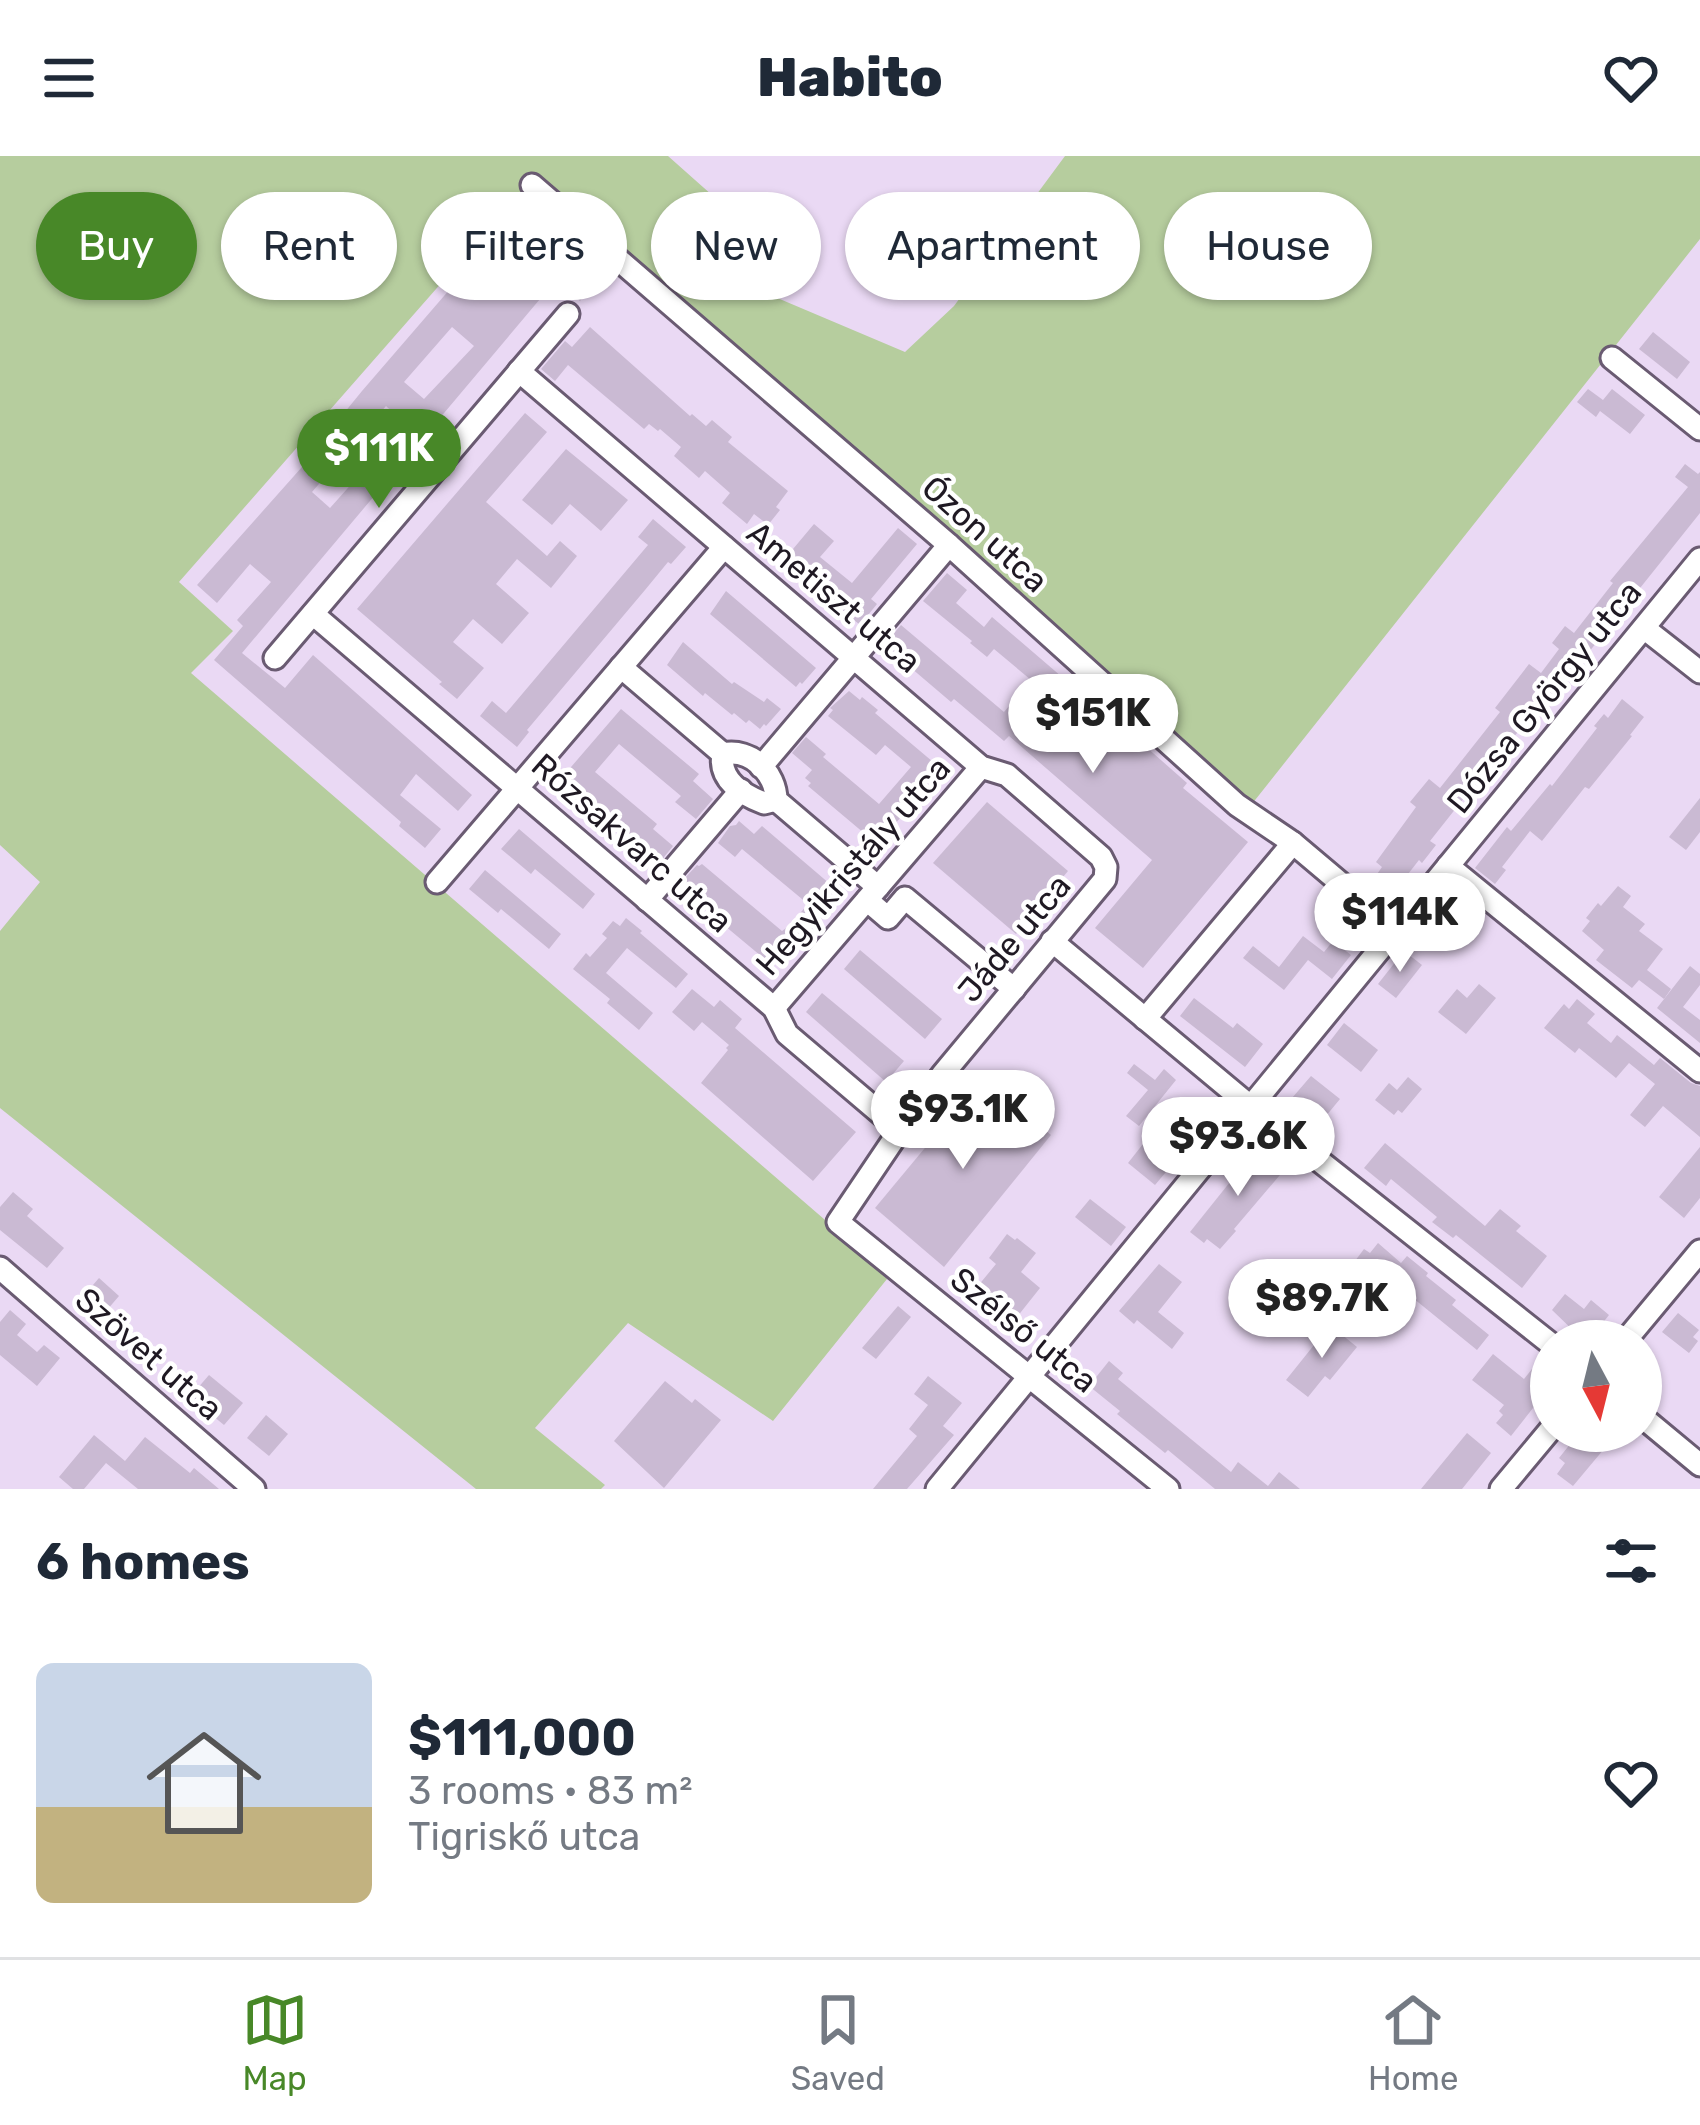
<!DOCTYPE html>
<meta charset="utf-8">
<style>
body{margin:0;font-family:Rubik,sans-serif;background:#f6f6f7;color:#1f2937;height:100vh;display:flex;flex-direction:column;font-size:45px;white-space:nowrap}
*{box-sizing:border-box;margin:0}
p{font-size:39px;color:#747a83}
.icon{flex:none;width:66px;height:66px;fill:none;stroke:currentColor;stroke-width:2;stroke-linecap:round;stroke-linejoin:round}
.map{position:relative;height:1333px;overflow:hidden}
.sheet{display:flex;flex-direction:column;background:#fff;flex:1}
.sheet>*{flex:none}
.hud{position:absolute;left:36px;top:36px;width:1629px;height:108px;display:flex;gap:24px}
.needle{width:78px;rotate:173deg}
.buttons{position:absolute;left:1530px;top:1164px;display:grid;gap:24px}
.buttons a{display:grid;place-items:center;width:132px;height:132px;border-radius:50%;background:#fff;box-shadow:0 3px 9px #0004;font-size:60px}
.price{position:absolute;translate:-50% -102px;padding:0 27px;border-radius:42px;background:#fff;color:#222;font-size:39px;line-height:78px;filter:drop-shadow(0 3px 6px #0008)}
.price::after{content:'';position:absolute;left:50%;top:72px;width:36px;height:27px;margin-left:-18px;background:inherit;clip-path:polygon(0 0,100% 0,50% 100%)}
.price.selected{background:#488828;color:#fff}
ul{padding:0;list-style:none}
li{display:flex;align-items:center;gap:36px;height:300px;padding:0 36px}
li span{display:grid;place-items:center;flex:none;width:336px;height:240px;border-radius:18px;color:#555}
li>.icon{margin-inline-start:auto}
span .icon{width:144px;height:144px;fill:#fffc;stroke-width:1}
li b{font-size:51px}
h2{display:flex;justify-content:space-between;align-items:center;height:144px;padding:0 36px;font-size:51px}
.chip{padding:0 42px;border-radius:54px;background:#fff;box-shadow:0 3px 9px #0004;font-size:42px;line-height:108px}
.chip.selected{background:#488828;color:#fff}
header{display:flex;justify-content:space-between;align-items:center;height:156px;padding:0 36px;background:#fff;font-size:54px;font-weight:800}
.tabs{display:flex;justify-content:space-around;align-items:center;height:168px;border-top:3px solid #e0e1e3;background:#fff;font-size:33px;color:#747a83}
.tabs a{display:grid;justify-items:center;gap:6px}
.tabs .selected{color:#488828}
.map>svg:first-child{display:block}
</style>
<header><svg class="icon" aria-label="menu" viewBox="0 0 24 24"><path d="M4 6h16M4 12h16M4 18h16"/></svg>Habito<svg class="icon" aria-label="heart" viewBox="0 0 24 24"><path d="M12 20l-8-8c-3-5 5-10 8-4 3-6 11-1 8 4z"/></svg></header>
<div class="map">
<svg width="1700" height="1333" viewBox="0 0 1700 1333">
<rect width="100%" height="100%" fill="#ead9f4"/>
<polygon fill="#b6cd9e" points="0,0 668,0 766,87 775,141 905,196 954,150 1065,0 1700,0 1700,83 1244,658 522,35 179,426 233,475 191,517 839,1076 887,1123 773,1265 628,1167 535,1272 605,1329 601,1333 476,1333 0,952 0,775 40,726 0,689"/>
<g fill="#cabad3" fill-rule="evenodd">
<path d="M513 60 594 128 580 145 556 124 242 497 285 532 313 499 472 639 458 655 416 618 400 639 441 673 425 692 399 670 401 666 214 504 243 470 237 464 271 426 250 408 217 447 197 429 334 275 331 273 362 235ZM452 171 474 190 424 243 404 226ZM386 250 405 268 330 352 312 336Z"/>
<polygon points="590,171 690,260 692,258 706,270 712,264 732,281 728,286 788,335 776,351 780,354 768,369 754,358 747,368 722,347 730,337 705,315 699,322 674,300 681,291 660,273 658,275 649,268 644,273 568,209 555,225 541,213 565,185 572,191"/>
<polygon points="1653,176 1690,206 1677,223 1639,193"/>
<polygon points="1588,233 1603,244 1612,233 1645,259 1630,278 1600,255 1596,261 1577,246"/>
<polygon points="525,257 547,276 486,346 547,400 560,385 577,400 551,432 517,403 496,428 529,457 502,488 473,463 453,486 484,512 457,543 439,528 442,526 357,453"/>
<polygon points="566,293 628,344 601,375 570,348 552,369 522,344"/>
<polygon points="1685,308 1698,318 1700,316 1700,357 1553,541 1549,538 1468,637 1430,685 1436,689 1422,707 1419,704 1394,736 1375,721 1382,711 1376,706 1416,651 1410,646 1429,623 1440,632 1500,556 1495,552 1529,508 1541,517 1559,493 1552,487 1565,470 1574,477 1613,427 1610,425 1688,331 1675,321"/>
<polygon points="653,363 686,391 671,408 668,406 645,434 527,574 529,576 517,591 480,560 492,545 506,557 648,389 638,381"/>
<polygon points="814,368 834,385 820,401 852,427 898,372 917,388 871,443 877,448 860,469 815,431 820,426 788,399"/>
<polygon points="947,417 967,434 956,447 984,471 992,461 1076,533 1078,531 1187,627 1183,632 1248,686 1143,812 1095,772 1152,704 1009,580 1004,585 954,543 951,546 884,489 901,469 1004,556 1031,524 994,493 987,501 970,487 972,485 923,445"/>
<polygon points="726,435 816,512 802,528 800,526 796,531 710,458"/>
<polygon points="683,486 732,528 734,526 764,546 767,542 781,553 766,570 764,568 760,573 749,564 746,567 734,557 732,559 705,537 703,540 667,509"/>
<polygon points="849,535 860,544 862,541 878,554 875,557 939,611 924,629 927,632 877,688 808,630 811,627 805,622 812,614 792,597 806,581 826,598 823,601 879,648 911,611 885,589 876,599 828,560 833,554 830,552"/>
<polygon points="1622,543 1644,561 1630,579 1632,580 1589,633 1585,631 1542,685 1530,675 1502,711 1506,714 1495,728 1475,712 1507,671 1511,675 1550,628 1552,630 1597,572 1594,570 1604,558 1608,562"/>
<polygon points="621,553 699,618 693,625 713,643 696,663 675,646 681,640 619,588 595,616 657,668 653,673 673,690 656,711 636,694 638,691 559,625"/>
<polygon points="1700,642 1700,676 1686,694 1669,681"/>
<polygon points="987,646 1068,715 1016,778 933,707"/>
<polygon points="739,665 754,678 762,670 837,734 773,810 719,765 722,762 683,729 687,725 684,723 697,709 699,710 702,708 782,775 789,770 808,748 742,693 735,701 718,687 730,670 736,669"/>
<polygon points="519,673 595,738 583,753 535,713 531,718 501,693"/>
<polygon points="485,714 561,778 549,793 501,753 498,757 469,733"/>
<polygon points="1618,730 1631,740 1623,751 1645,768 1639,775 1663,793 1647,814 1671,833 1664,843 1639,824 1632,832 1596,804 1604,794 1582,775 1590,765 1586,762 1598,747 1601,750"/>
<polygon points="626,762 642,775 640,777 688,818 676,832 627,792 606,817 653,857 639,874 607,847 610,843 573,813 586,797 590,801 607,782 602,778 613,765 620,770"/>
<polygon points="1303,780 1324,796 1333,785 1351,799 1332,823 1308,804 1284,834 1243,802 1253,790 1279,811"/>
<polygon points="860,794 942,863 925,883 844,813"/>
<polygon points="1404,795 1422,809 1396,842 1378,828"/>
<polygon points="1690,810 1700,818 1700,829 1683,851 1700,864 1700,887 1657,852"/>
<polygon points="1479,828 1496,842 1466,878 1438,856 1457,833 1467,842"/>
<polygon points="692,833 714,851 720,844 742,863 735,872 856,976 813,1025 701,927 728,894 726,892 729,889 702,866 694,875 672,856"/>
<polygon points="822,837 904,905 886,926 806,856"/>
<polygon points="1194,842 1233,872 1237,867 1263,888 1245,911 1180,860"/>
<polygon points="1577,843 1595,858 1587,867 1611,887 1617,879 1654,909 1660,902 1691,927 1700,930 1700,981 1663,950 1645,971 1630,959 1655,928 1629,907 1616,922 1579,892 1575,897 1544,872 1564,848 1569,853"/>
<polygon points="1344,867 1378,894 1361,916 1327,889"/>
<polygon points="1134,908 1155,924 1164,913 1176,924 1139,970 1126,960 1148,934 1127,917"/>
<polygon points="1311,920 1340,943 1321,966 1314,961 1308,965 1299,963 1296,955 1300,948 1292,942"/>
<polygon points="1408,921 1422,933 1402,957 1398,954 1394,959 1375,944 1389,927 1397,934"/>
<polygon points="983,922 1051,979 944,1111 875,1052"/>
<polygon points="1385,987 1485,1070 1500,1053 1521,1070 1516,1075 1547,1100 1522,1132 1456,1079 1453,1082 1432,1066 1437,1061 1391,1023 1386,1030 1364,1012"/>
<polygon points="1143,988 1171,1010 1155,1029 1128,1007"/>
<polygon points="1258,991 1285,1013 1234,1073 1236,1075 1220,1093 1207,1083 1204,1087 1190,1076"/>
<polygon points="1700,991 1700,1042 1684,1062 1659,1041"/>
<polygon points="13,1036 33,1053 27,1060 64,1092 47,1112 0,1074 0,1051"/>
<polygon points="1090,1043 1126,1071 1111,1090 1075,1061"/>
<polygon points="1007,1078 1015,1084 1017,1082 1036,1097 1021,1116 1040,1132 1009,1171 994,1159 997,1156 973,1136 996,1108 989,1102"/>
<polygon points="1378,1087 1401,1107 1407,1100 1428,1117 1426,1120 1456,1144 1452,1149 1489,1179 1477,1194 1376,1112 1368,1121 1352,1109 1364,1093 1370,1097"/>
<polygon points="1159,1108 1182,1126 1158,1156 1184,1177 1172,1193 1137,1164 1134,1168 1119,1155"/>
<polygon points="99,1122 119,1140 101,1161 80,1144"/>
<polygon points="1565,1138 1584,1153 1591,1144 1609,1159 1590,1183 1583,1177 1580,1181 1552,1154"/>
<polygon points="898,1150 911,1161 876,1203 862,1192"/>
<polygon points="10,1154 26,1168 17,1179 37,1196 44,1189 60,1202 37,1230 0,1199 0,1166"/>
<polygon points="1678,1157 1699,1174 1693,1181 1698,1185 1689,1197 1662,1176"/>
<polygon points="1330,1169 1357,1191 1330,1224 1325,1220 1308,1241 1286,1224"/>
<polygon points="1493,1198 1524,1223 1532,1213 1551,1229 1511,1280 1496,1267 1503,1259 1499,1255 1504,1249 1472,1224"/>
<polygon points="1109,1205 1123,1217 1118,1223 1231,1316 1238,1306 1268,1330 1279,1316 1300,1333 1215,1333 1168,1294 1165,1297 1138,1275 1117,1258 1120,1255 1089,1230"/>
<polygon points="209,1219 243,1247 224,1269 190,1241"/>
<polygon points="928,1220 962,1247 943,1270 954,1279 907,1333 873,1333 917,1280 909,1273 928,1249 914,1238"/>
<polygon points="665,1225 692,1247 695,1243 721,1264 664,1332 614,1285"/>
<polygon points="266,1259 288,1278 269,1300 247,1282"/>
<polygon points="1467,1277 1491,1297 1462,1333 1421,1333"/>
<polygon points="1579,1277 1589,1286 1596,1277 1609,1287 1573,1330 1557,1318 1565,1307 1559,1302"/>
<polygon points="94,1279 125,1305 145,1281 190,1317 194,1312 219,1333 138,1333 106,1307 84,1333 73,1333 59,1321"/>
</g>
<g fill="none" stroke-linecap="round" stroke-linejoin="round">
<defs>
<g id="minor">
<polyline points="532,29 949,389 1237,649 1293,687 1395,773"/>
<polyline points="1612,202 1700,273"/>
<polyline points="519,215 981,611 1007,619 1101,701 1106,711 1105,723 942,919 900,974 838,1066 1168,1333"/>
<polyline points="313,458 774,852 787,878 900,974"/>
<polyline points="1644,472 1700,516"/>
<polyline points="275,502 568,158"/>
<path d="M621 511 723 598C751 592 776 617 776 644L878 731"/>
<path d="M723 598C718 624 743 639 764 647L776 644"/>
<polyline points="761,611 949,389"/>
<polyline points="1448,710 1700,915"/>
<polyline points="437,726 724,391"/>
<polyline points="647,744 741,634"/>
<polyline points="867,744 888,762 905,742 1014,833"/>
<polyline points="1052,785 1250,950 1551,1188"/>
<polyline points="774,852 981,611"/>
<polyline points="1145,863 1293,687"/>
<polyline points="0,1112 254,1333"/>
<polyline points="1625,1185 1700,1095"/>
<polyline points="1641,1260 1700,1309"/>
<polyline points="937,1333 1700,403"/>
<polyline points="1501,1333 1551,1273"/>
</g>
</defs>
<use href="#minor" stroke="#6a5b72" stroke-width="27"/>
<use href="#minor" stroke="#fff" stroke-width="21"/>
</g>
<g text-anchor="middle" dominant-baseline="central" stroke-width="9" stroke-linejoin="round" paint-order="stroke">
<g font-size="33" fill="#1f1923" stroke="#fff">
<text transform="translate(985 378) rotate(42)">Ózon utca</text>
<text transform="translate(834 441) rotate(40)">Ametiszt utca</text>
<text transform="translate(1544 541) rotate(-51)">Dózsa György utca</text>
<text transform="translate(632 687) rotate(41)">Rózsakvarc utca</text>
<text transform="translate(853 710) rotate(-49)">Hegyikristály utca</text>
<text transform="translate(1014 782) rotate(-50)">Jáde utca</text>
<text transform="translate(1024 1174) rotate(39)">Szélső utca</text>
<text transform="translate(149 1198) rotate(41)">Szövet utca</text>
</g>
</g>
</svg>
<div class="buttons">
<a><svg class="needle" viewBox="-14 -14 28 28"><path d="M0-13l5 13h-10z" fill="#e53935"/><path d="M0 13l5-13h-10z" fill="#747a83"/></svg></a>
</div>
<b class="price selected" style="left:379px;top:355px">$111K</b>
<b class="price" style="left:1093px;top:620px">$151K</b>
<b class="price" style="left:1400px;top:819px">$114K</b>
<b class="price" style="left:963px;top:1016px">$93.1K</b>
<b class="price" style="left:1238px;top:1043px">$93.6K</b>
<b class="price" style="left:1322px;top:1205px">$89.7K</b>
<div class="hud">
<a class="chip selected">Buy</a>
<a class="chip">Rent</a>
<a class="chip">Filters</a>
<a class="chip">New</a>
<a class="chip">Apartment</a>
<a class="chip">House</a>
</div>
</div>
<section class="sheet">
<h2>6 homes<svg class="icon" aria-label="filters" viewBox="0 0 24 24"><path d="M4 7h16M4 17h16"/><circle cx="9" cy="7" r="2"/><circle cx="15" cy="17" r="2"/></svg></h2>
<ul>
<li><span style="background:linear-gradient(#c9d6e8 60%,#c2b280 0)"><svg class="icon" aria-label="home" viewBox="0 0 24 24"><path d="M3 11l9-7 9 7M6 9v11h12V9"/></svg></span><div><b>$111,000</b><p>3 rooms · 83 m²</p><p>Tigriskő utca</p></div><svg class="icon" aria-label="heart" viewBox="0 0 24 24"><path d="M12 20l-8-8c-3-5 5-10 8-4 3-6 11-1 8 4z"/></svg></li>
</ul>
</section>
<nav class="tabs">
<a class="selected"><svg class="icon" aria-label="map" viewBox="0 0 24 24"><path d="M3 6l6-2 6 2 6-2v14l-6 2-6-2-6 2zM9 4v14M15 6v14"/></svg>Map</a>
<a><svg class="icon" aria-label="saved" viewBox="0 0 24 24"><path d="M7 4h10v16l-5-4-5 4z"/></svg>Saved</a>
<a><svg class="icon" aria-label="home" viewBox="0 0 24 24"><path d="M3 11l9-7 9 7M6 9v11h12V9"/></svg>Home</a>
</nav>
